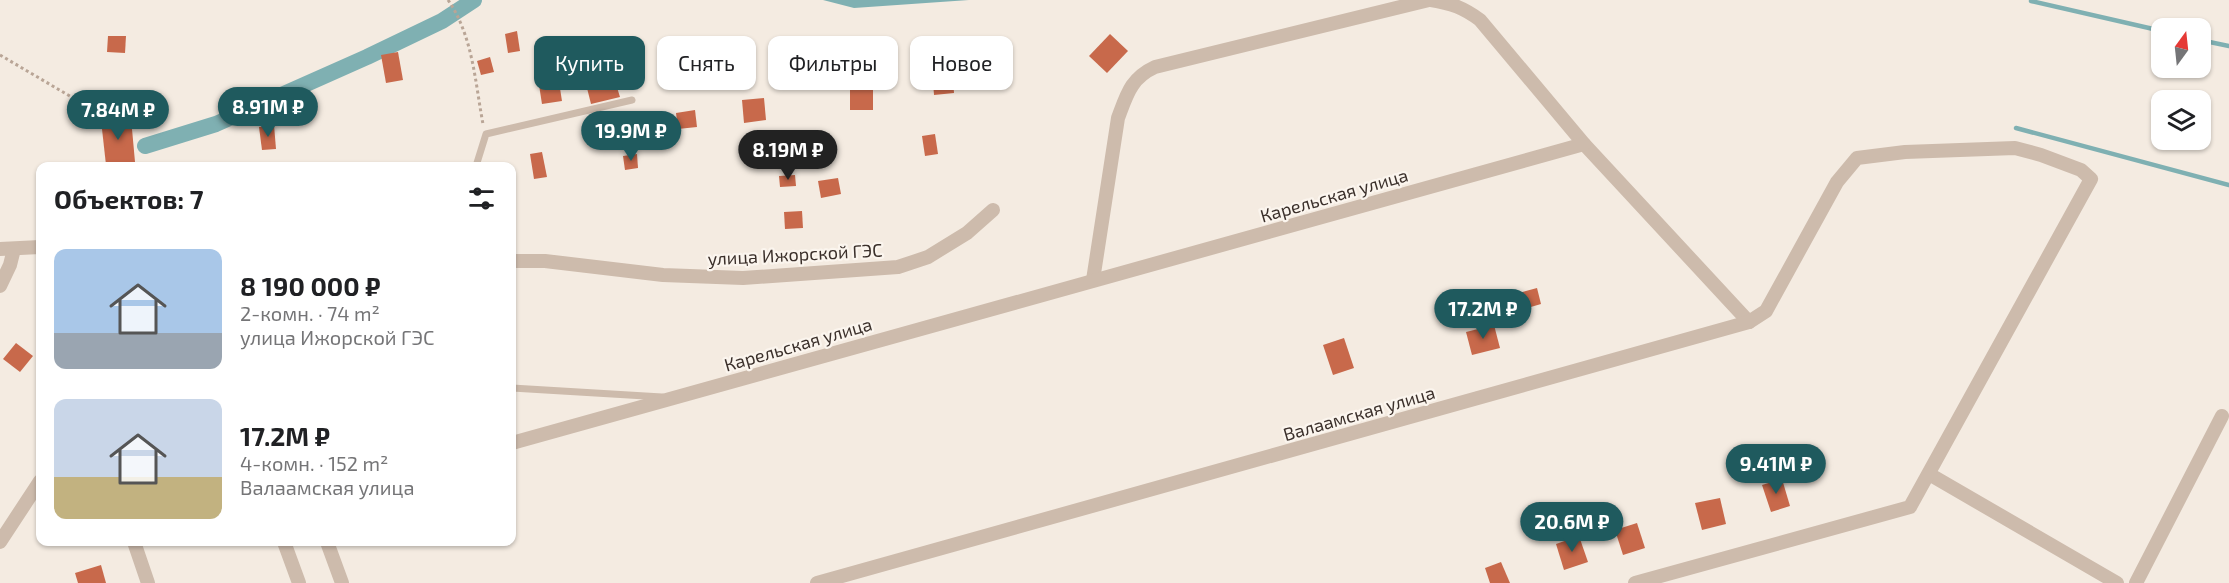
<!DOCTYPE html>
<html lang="ru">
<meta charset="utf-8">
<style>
body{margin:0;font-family:"Exo 2",sans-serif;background:#f6f6f6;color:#202124;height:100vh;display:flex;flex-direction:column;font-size:22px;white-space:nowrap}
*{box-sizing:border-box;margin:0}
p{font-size:20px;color:#757577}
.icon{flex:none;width:33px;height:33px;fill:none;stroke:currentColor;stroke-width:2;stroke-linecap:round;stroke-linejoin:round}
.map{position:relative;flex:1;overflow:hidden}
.sheet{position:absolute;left:36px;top:162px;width:480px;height:384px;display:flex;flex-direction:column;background:#fff;border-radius:12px;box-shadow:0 2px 4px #0004}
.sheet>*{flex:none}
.hud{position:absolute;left:534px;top:36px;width:570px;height:54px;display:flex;gap:12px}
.needle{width:39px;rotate:15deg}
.buttons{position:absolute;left:2151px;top:18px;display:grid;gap:12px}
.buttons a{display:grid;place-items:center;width:60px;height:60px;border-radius:12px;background:#fff;box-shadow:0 2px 4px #0004;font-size:30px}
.price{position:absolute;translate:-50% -51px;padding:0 14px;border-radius:21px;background:#1f5a5e;color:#fff;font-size:20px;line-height:39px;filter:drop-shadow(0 2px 3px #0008)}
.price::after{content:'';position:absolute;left:50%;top:36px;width:18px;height:14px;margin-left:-9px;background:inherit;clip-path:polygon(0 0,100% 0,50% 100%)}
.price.selected{background:#222;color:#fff}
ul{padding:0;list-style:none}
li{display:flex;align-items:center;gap:18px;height:150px;padding:0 18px}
li span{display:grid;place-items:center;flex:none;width:168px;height:120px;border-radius:12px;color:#555}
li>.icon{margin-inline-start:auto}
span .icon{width:72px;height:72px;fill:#fffc;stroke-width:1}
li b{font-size:26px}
h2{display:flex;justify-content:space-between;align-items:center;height:72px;padding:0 18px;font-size:26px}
.tag{padding:0 21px;border-radius:12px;background:#fff;box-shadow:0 2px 4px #0004;font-size:21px;line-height:54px}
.tag.selected{background:#1f5a5e;color:#fff}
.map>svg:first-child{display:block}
</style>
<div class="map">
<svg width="2229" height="583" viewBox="0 0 2229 583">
<rect width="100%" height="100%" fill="#f4ebe1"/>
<polygon fill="#7fb0b2" points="823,0 969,0 854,8"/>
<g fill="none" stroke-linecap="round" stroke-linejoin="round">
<g stroke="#7fb0b2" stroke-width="4.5">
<polyline points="2031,1 2162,31"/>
<polyline points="2200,40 2229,46"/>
<polyline points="2016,128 2229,185"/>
</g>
<polyline stroke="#7fb0b2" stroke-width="16" points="145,146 216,124 367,57 442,21 474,0"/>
</g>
<g fill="#c8694b">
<polygon points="517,31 520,51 508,53 505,34"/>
<polygon points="1110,34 1128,51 1107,73 1089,56"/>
<polygon points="108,36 126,36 125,53 107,52"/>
<polygon points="606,44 620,45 619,60 605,59"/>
<polygon points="398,52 403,80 386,83 381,55"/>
<polygon points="490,57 494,72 481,75 477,61"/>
<polygon points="953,80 954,93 934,95 933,82"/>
<polygon points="615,81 620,97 591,104 587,88"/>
<polygon points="559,82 562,101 542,104 539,85"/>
<rect x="850" y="90" width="23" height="20"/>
<polygon points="764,98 766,120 744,123 742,100"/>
<polygon points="695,110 697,127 678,129 676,113"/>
<polygon points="131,118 135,162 106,165 101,120"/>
<polygon points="599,122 606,139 592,145 585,128"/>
<polygon points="274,125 276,149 262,150 259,127"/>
<polygon points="935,134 938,154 925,156 922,136"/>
<polygon points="542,152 547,177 534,179 530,154"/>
<polygon points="637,154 638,168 625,170 623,156"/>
<polygon points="795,175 796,186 780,187 779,176"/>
<polygon points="838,178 841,194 821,198 818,181"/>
<polygon points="802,211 803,228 785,229 784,212"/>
<polygon points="1537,288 1541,304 1524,309 1519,293"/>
<polygon points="1494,325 1500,348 1472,355 1466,332"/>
<polygon points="1344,338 1354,368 1333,375 1323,345"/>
<polygon points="16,343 33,356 20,372 3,359"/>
<polygon points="1782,479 1790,506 1771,512 1762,485"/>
<polygon points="1720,498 1726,524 1702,530 1695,503"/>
<polygon points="1637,523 1645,548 1623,555 1615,530"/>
<polygon points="1579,536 1588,562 1564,570 1556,544"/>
<polygon points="1501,562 1510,583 1490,583 1485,568"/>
<polygon points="101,565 106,583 78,583 75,573"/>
</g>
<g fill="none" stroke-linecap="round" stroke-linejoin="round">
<g stroke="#b9a596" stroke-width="3" stroke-dasharray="3 3" stroke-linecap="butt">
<path d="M448 0C473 36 475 82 483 124"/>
<polyline points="0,55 85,105"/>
</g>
<g stroke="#cdbbac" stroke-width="7">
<polyline points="476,166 486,134 632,100"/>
<polyline points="512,388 662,397"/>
</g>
<g stroke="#cdbbac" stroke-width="14">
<path d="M1431 0C1451 3 1464 8 1480 20L1584 144 1749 322"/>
<polyline points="0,249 40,247"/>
<polyline points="512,261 545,261 663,275 743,278 898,267 928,257 967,233 993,210"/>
<path d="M1093 280 1118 118C1127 94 1131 78 1155 67L1429 0"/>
<polyline points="0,286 10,265 14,249"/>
<polyline points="512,443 1584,144"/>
<polyline points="1929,474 2117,583"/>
<polyline points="0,542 40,481"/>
<polyline points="134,542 148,583"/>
<polyline points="284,542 299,583"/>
<polyline points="327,542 342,583"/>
<polyline points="817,583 1749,322 1766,311 1837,182 1857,158 1905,152 2015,148 2041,155 2081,170 2091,179 1910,507 1635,583"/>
<polyline points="2136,583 2222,416"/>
</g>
</g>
<g text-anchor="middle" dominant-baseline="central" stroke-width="4.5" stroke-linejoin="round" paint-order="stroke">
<g font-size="18" fill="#3b302b" stroke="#fbf5ee">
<text transform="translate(1334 195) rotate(-16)">Карельская улица</text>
<text transform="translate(795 254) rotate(-3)">улица Ижорской ГЭС</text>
<text transform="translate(798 344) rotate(-16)">Карельская улица</text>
<text transform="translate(1359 413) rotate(-16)">Валаамская улица</text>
</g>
</g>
</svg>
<div class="buttons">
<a><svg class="needle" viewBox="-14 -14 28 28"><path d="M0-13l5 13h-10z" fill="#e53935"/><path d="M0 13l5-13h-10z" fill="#757577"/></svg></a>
<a><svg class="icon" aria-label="layers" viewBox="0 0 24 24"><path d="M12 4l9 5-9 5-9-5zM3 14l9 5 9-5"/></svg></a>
</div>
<b class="price" style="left:268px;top:138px">8.91M ₽</b>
<b class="price" style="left:118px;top:141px">7.84M ₽</b>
<b class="price" style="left:631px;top:162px">19.9M ₽</b>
<b class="price selected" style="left:788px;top:181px">8.19M ₽</b>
<b class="price" style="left:1483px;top:340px">17.2M ₽</b>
<b class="price" style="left:1776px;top:495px">9.41M ₽</b>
<b class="price" style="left:1572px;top:553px">20.6M ₽</b>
<div class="hud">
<a class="tag selected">Купить</a>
<a class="tag">Снять</a>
<a class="tag">Фильтры</a>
<a class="tag">Новое</a>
</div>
<section class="sheet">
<h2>Объектов: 7<svg class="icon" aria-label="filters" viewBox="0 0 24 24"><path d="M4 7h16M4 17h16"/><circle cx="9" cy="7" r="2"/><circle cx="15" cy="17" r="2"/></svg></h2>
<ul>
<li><span style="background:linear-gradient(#a9c7e8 70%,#9aa5b1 0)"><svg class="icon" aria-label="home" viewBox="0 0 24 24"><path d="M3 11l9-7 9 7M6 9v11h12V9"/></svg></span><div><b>8 190 000 ₽</b><p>2-комн. · 74 m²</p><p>улица Ижорской ГЭС</p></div></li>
<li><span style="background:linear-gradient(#c9d6e8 65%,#c2b280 0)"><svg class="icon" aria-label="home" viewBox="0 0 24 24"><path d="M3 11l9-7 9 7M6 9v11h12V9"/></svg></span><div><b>17.2M ₽</b><p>4-комн. · 152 m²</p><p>Валаамская улица</p></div></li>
</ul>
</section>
</div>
